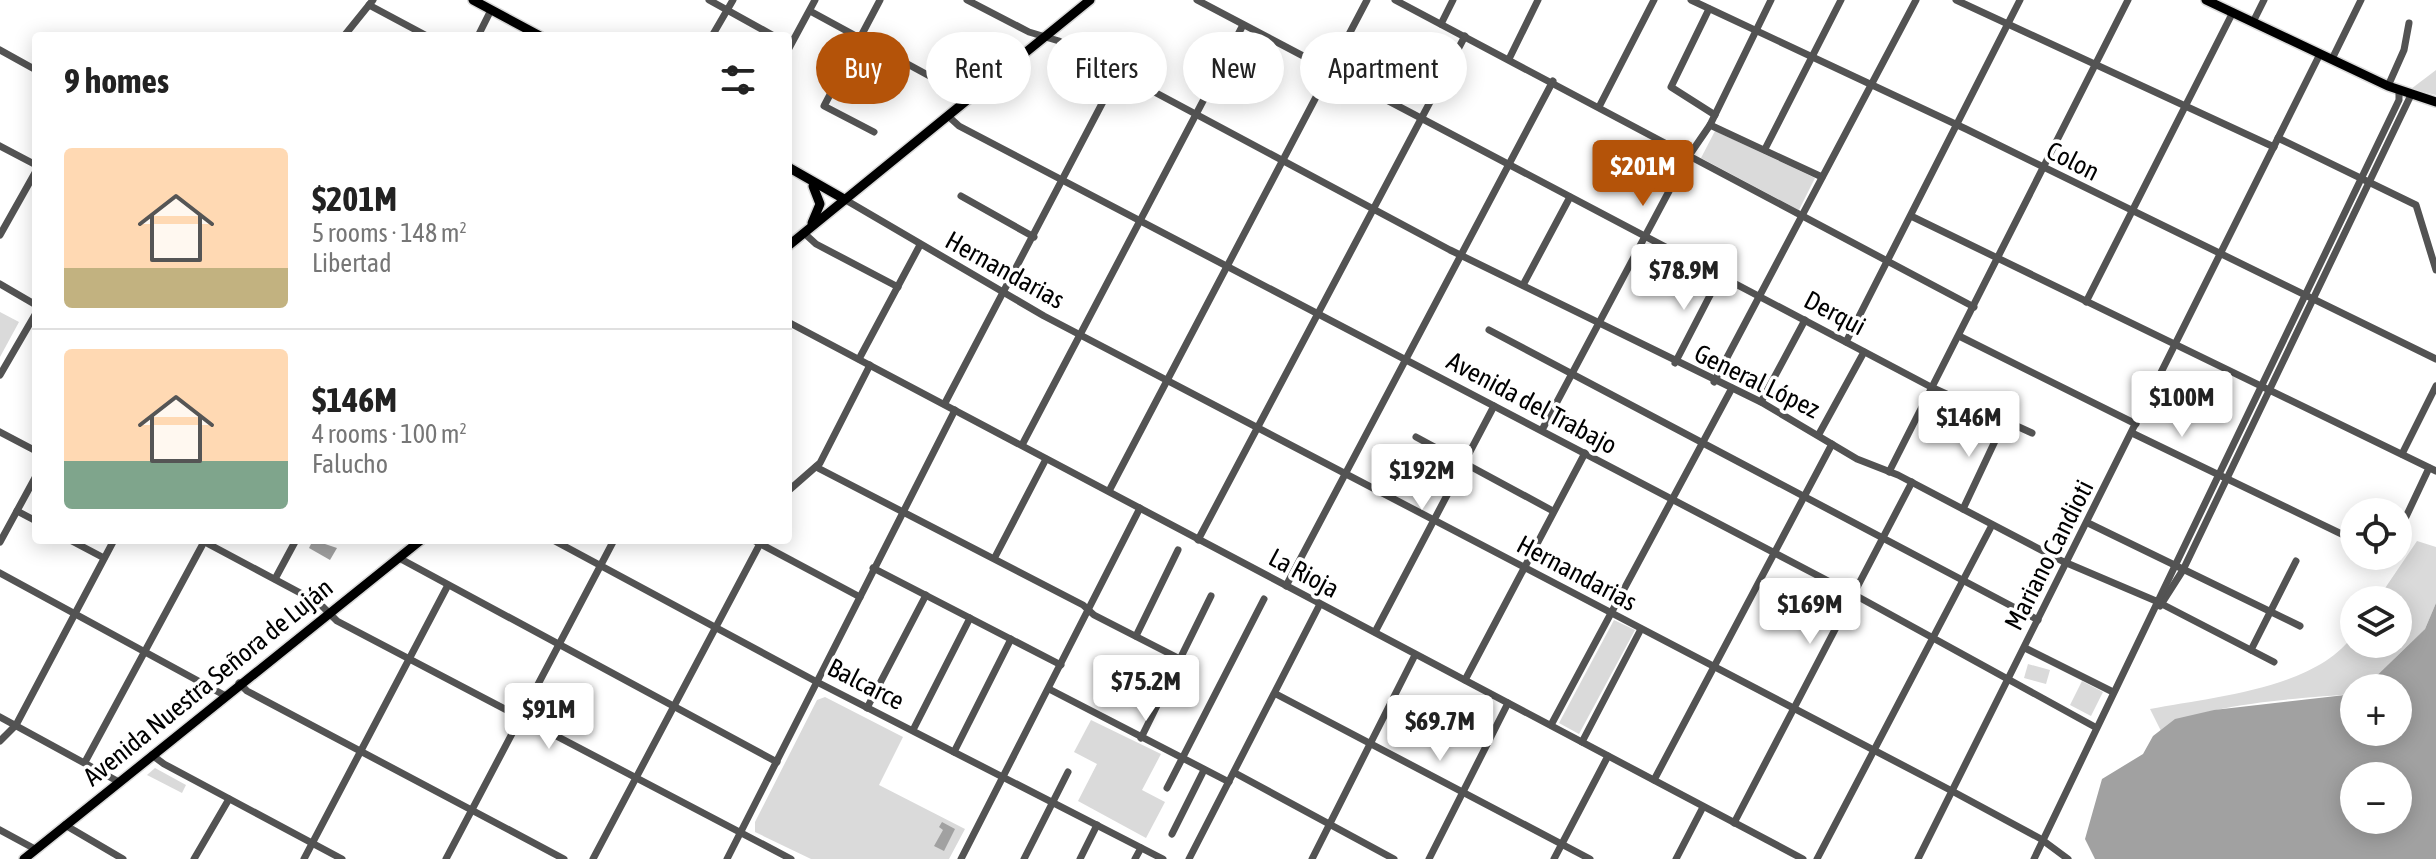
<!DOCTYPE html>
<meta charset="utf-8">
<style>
body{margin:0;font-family:"Asap Condensed",sans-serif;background:#f2f2f2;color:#222;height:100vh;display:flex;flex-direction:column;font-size:30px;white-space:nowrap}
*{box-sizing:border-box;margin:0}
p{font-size:26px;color:#767676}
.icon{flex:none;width:44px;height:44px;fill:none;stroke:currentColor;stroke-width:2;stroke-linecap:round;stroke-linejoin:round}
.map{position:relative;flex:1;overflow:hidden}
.panel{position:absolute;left:32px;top:32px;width:760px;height:512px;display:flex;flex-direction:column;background:#fff;border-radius:8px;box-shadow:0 4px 20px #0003}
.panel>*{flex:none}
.top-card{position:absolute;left:816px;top:32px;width:760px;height:72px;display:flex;gap:16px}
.tools{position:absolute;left:2340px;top:498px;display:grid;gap:16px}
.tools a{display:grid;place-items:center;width:72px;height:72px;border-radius:50%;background:#fff;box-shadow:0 4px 20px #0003;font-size:40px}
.price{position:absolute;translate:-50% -68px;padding:0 18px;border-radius:8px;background:#fff;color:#222;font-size:26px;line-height:52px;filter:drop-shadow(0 2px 4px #0008)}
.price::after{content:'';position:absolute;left:50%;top:48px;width:24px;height:18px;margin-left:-12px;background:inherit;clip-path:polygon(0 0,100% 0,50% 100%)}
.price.on{background:#b45309;color:#fff}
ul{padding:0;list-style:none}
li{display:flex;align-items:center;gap:24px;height:200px;padding:0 32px}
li+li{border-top:2px solid #e0e0e0}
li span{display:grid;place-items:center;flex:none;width:224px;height:160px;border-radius:8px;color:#555}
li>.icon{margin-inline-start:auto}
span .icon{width:96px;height:96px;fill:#fffc;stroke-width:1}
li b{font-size:34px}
h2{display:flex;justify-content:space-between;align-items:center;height:96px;padding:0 32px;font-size:34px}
.pill{padding:0 28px;border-radius:36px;background:#fff;box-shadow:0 4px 20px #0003;font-size:28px;line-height:72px}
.pill.on{background:#b45309;color:#fff}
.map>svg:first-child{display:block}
</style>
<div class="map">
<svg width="2436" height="859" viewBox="0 0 2436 859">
<rect width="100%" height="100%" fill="#fff"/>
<g fill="#dadada">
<polygon points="2436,70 2436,95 2411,89"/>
<polygon points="1715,131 1815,178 1799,210 1701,158"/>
<polygon points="0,312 19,322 0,357"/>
<path d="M2417 541 2436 547V603L2425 629 2364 688H2354V694C2306 698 2197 703 2161 731L2150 709C2211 697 2317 689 2354 634V644H2398V600H2377Z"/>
<polygon points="1614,620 1635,630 1579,734 1559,723"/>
<polygon points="2028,664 2050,670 2046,684 2024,678"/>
<polygon points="2082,681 2103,692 2091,716 2070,705"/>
<polygon points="825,697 903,737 879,785 965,829 949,859 811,859 755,832 755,822 817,700"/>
<polygon points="1091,720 1161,754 1142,790 1165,802 1146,838 1078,801 1097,764 1074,752"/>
<polygon points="155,768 186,785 182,793 147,775"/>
</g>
<g fill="#a1a1a1" fill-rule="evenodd">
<polygon points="313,540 337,548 330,560 309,548"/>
<path d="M2436 603V859H2095L2085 839 2102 779 2143 754 2153 736 2175 719 2214 710 2354 694V732H2398V688H2364L2425 629ZM2354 776H2398V820H2354Z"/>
<polygon points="942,822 955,829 944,851 934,846 943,830 939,827"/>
</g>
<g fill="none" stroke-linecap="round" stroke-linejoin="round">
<defs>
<g id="major">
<polyline points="473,0 540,36"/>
<polyline points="2206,0 2388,86 2436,102"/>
<polyline points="788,167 844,199"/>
<polyline points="812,223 820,204 813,186"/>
<polyline points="788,246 1090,0"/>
<polyline points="24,859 421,540"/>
</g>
</defs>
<use href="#major" stroke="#dbdbdb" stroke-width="12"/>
<g stroke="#535353" stroke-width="7">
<polyline points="709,0 774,36"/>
<polyline points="967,0 1029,32 1059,41 1450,250 1761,402 1857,459 1898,475 2062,561 2156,601 2274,662"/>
<polyline points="1197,0 1931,387 2032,433"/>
<polyline points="1395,0 1974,307"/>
<polyline points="1691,0 1966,129 2436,359"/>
<polyline points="1956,0 2274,147"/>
<polyline points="369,5 427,36"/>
<polyline points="1709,9 1671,87 1715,115"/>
<polyline points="810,11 970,98"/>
<polyline points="2253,22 2264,0"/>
<polyline points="1441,24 1453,0"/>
<polyline points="344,36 373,0"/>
<polyline points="478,36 491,10"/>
<polyline points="712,36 733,0"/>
<polyline points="0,50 36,70"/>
<polyline points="788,50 815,0"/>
<polyline points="1509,59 1538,0"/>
<polyline points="2332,59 2361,0"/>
<polyline points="2388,86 2404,50 2409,23"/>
<polyline points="1599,107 1654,0"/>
<polyline points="948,116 959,126 1853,594 2095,727"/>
<polyline points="1710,125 1822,177"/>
<polyline points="874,132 824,106 880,0"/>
<polyline points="2278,138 2416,205 2436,270"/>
<polyline points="0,146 36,165"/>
<polyline points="1765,149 1841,0"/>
<polyline points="961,196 1034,237"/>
<polyline points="844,199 1044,316 1952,791 2041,839 2068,859"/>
<polyline points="1913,217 2436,471"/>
<polyline points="804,233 816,244 898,287"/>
<polyline points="0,235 36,171"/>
<polyline points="0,284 36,305"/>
<polyline points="1523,285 1570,197"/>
<polyline points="2086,302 2233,12"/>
<polyline points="788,322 1803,859"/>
<polyline points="1489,330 2038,620"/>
<polyline points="1959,336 2136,424"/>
<polyline points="1846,342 2020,0"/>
<polyline points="859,359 920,245"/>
<polyline points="1675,363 1720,276"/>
<polyline points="0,375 36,313"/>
<polyline points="1714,382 1916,0"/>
<polyline points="1761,402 1805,320"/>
<polyline points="945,403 1117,75"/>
<polyline points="1542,430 1684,163 1710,125 1771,0"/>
<polyline points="0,432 36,451"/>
<polyline points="2132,433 2354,540"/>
<polyline points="1819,434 1864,352"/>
<polyline points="1416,437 1553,511"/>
<polyline points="1022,445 1243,25"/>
<polyline points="2402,454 2436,386"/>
<polyline points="816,467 1083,605 1094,615 1180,659"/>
<polyline points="1889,472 2128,0"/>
<polyline points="788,491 820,463 870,365"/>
<polyline points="1109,491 1367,0"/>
<polyline points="1963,509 2004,422"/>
<polyline points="17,511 36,521"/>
<polyline points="2404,521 2429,468"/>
<polyline points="2088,523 2300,626"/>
<polyline points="70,540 104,558"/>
<polyline points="201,540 319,603 337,621 791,859"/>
<polyline points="553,540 817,682 1163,859"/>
<polyline points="753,540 860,597"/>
<polyline points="1198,540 1465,36"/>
<polyline points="0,542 36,476"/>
<polyline points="995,557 1046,459"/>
<polyline points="399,558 777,762"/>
<polyline points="873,568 1061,665"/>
<polyline points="0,573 224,695"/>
<polyline points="275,579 296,540"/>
<polyline points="1286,586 1553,81"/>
<polyline points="2160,606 2183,570 2411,95"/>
<polyline points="1375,632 1494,406"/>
<polyline points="1136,636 1178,550"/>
<polyline points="2025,648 2113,692"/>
<polyline points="2251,650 2296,561"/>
<polyline points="1465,680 1585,453"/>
<polyline points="239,683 247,691 564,859"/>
<polyline points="1049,689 1229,782"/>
<polyline points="1276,694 1590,859"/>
<polyline points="867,708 926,595"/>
<polyline points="0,717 119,782"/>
<polyline points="1551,725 1732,388"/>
<polyline points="913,730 970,618"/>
<polyline points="1141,738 1211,596"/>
<polyline points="0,741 16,725 114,540"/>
<polyline points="1582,742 1641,629"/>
<polyline points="954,752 1011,639"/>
<polyline points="152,755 164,764 342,859"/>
<polyline points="85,762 205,540"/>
<polyline points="1235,773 1394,859"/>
<polyline points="1654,780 1832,444"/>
<polyline points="1167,788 1264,599"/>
<polyline points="1734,823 1912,482"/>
<polyline points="65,825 123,859"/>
<polyline points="0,830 35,849"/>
<polyline points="1172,834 1204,770"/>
<polyline points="194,859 229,799"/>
<polyline points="304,859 447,587"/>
<polyline points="446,859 614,540"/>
<polyline points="593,859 762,540"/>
<polyline points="727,859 955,410"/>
<polyline points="961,859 1140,508"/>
<polyline points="1024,859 1068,772"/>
<polyline points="1080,859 1097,825"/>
<polyline points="1135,859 1141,848"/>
<polyline points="1189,859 1320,604"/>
<polyline points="1312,859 1415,655"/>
<polyline points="1429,859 1508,703"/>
<polyline points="1554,859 1608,756"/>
<polyline points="1676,859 1703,807"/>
<polyline points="1817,859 1992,525"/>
<polyline points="1918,859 2320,54"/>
<polyline points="2034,859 2399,100 2399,91"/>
</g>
<use href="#major" stroke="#000" stroke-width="9"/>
</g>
<g text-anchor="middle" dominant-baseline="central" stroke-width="7" stroke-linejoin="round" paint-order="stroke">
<g font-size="26" fill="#000" stroke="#fff">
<text transform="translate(2073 161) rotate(27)">Colon</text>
<text transform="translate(1005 270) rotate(29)">Hernandarias</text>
<text transform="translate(1835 313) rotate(28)">Derqui</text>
<text transform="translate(1757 381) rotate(26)">General López</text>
<text transform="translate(1532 403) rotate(28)">Avenida del Trabajo</text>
<text transform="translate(2049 555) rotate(-63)">Mariano Candioti</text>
<text transform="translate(1304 573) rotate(28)">La Rioja</text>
<text transform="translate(1577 573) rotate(28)">Hernandarias</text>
<text transform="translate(208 682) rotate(-39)">Avenida Nuestra Señora de Luján</text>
<text transform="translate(866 684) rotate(27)">Balcarce</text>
</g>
</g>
</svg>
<div class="tools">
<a><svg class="icon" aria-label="locate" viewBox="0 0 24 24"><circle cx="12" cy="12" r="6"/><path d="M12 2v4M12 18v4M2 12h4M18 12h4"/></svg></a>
<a><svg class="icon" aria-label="layers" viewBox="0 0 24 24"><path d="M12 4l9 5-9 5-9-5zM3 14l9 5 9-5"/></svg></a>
<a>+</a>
<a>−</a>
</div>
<b class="price on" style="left:1643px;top:208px">$201M</b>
<b class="price" style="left:1684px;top:312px">$78.9M</b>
<b class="price" style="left:2182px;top:439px">$100M</b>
<b class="price" style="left:1969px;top:459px">$146M</b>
<b class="price" style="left:1422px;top:512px">$192M</b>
<b class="price" style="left:1810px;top:646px">$169M</b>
<b class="price" style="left:1146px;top:723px">$75.2M</b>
<b class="price" style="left:549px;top:751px">$91M</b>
<b class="price" style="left:1440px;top:763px">$69.7M</b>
<div class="top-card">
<a class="pill on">Buy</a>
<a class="pill">Rent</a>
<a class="pill">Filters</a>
<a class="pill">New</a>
<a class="pill">Apartment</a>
</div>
<section class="panel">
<h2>9 homes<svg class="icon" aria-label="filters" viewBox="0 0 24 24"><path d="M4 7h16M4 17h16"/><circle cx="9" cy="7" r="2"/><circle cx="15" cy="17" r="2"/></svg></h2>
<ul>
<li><span style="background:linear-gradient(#ffd9b3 75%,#c2b280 0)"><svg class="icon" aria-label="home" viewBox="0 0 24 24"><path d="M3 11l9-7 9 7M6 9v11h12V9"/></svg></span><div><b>$201M</b><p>5 rooms · 148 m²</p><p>Libertad</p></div></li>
<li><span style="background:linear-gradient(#ffd9b3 70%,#7fa58c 0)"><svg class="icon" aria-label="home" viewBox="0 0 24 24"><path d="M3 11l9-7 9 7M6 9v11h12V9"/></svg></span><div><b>$146M</b><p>4 rooms · 100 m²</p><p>Falucho</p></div></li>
</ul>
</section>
</div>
